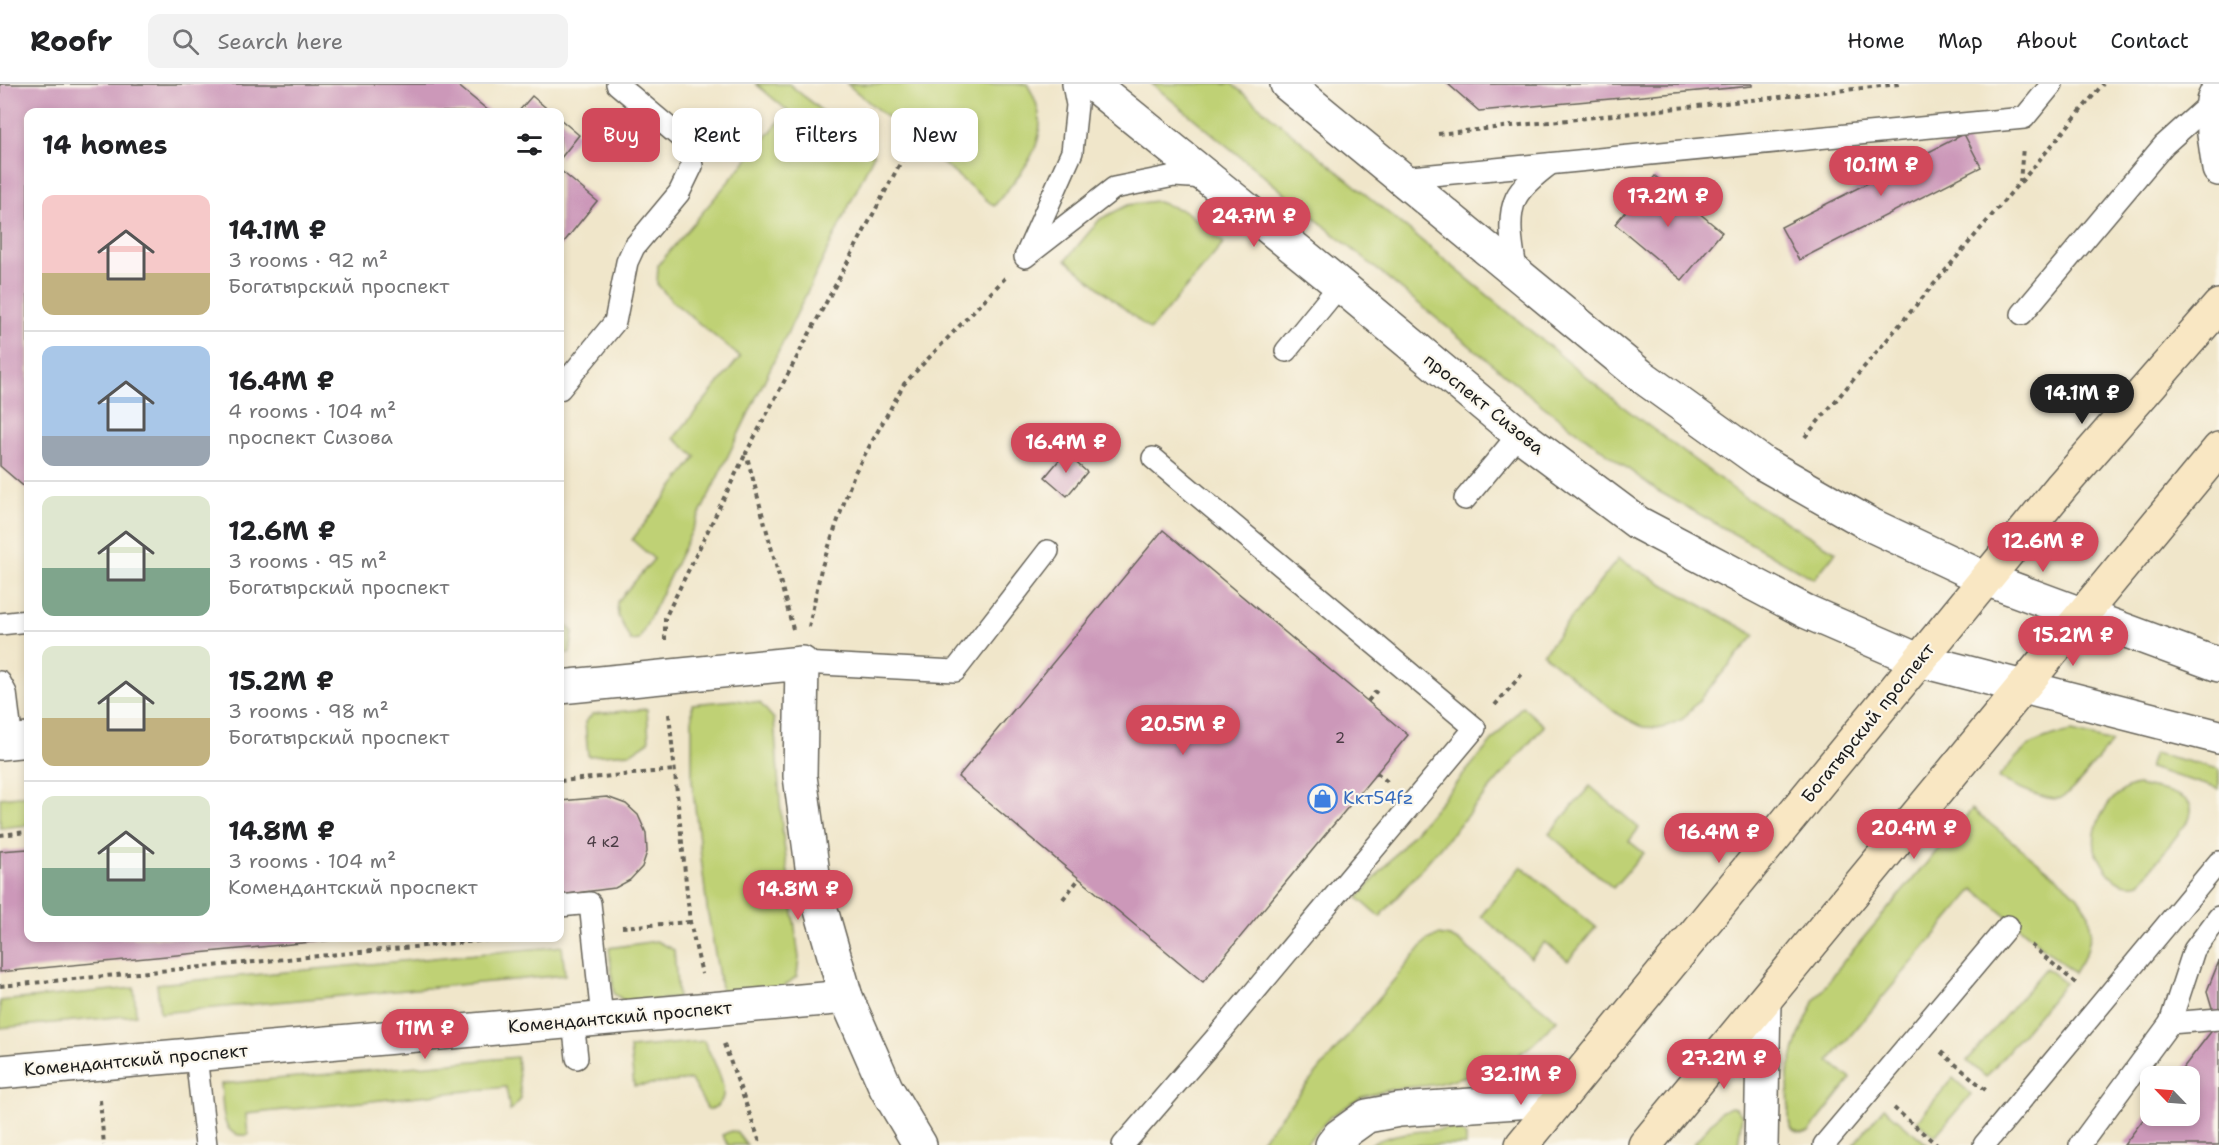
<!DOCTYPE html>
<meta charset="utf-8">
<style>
body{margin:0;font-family:"Shantell Sans",sans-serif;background:#f2f2f2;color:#202124;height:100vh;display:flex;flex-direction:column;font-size:22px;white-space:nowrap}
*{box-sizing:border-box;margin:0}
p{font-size:20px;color:#757577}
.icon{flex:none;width:33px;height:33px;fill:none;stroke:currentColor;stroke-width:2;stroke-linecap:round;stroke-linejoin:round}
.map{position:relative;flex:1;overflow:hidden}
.side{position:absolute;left:24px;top:24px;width:540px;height:834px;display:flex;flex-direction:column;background:#fff;border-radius:12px;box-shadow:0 3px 9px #0003}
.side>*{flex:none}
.top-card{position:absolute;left:582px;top:24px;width:570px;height:54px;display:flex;gap:12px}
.needle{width:39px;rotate:295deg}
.controls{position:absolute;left:2140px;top:982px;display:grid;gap:12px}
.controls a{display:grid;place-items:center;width:60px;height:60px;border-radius:12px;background:#fff;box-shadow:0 3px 9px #0003;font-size:30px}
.price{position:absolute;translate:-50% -51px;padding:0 14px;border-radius:21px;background:#d1495b;color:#fff;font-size:20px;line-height:39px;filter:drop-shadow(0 2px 3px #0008)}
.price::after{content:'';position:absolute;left:50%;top:36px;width:18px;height:14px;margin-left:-9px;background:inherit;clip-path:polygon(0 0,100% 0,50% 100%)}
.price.selected{background:#222;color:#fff}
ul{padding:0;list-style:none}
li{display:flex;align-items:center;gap:18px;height:150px;padding:0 18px}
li+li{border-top:2px solid #e0e0e0}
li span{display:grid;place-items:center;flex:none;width:168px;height:120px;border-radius:12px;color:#555}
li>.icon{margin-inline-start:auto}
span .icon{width:72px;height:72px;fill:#fffc;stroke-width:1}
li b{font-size:26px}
h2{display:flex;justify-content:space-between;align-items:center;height:72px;padding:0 18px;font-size:26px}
.tag{padding:0 21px;border-radius:12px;background:#fff;box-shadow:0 3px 9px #0003;font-size:21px;line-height:54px}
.tag.selected{background:#d1495b;color:#fff}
header{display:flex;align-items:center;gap:36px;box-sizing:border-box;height:84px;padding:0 30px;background:#fff;border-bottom:2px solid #e0e0e0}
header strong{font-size:28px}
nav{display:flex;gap:33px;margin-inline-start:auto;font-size:21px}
.search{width:420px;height:54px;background:#f2f2f2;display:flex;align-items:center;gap:15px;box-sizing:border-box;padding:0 21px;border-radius:12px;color:#757577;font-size:22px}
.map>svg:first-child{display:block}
</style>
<header>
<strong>Roofr</strong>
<div class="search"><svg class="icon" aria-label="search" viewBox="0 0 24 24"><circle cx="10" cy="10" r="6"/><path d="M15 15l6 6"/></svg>Search here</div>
<nav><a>Home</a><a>Map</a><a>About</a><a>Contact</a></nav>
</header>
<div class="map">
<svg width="2219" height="1061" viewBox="0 0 2219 1061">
<rect width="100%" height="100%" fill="#fbf7ec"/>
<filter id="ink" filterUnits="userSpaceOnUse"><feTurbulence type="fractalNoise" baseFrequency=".0167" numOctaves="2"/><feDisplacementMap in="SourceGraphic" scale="12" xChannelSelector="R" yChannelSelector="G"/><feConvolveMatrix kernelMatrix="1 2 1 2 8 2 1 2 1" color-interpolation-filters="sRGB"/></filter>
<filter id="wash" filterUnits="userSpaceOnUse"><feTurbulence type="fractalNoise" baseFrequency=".008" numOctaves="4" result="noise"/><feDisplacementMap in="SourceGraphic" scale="24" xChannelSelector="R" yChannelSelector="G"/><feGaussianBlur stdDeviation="1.35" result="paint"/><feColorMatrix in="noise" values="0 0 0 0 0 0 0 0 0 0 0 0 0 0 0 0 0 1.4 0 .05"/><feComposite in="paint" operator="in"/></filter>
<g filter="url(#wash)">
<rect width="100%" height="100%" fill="#f0e6ca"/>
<g fill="#bfd174" stroke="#6e7648" stroke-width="1.5">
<polygon points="756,0 789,0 874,70 639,556 631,557 618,532 617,518 654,475 632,456 696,373 674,354 740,273 672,217 657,200 658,181 788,27"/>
<path d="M847 0H1027C1059 51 1026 83 994 122Z"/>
<polygon points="1152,0 1232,0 1618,319 1744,413 1836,468 1814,495 1658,407 1543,322"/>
<polygon points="1155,117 1185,127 1224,159 1150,246 1066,176 1100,135 1128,121"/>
<polygon points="1618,475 1755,551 1683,635 1662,644 1643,643 1619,631 1543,570"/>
<polygon points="560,535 573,548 570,569 560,569"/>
<polygon points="735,616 760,619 774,635 782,744 799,874 797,892 782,904 722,910 707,824 692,698 692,620"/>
<polygon points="1522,622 1544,642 1380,833 1358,814"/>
<polygon points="647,625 649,657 631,669 588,672 585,638 593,630"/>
<path d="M2072 648 2112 658C2102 669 2073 710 2061 714 2047 719 2012 700 1998 694 2026 662 2029 656 2072 648Z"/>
<polygon points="2154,669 2219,685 2219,705 2149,684"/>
<path d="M2138 701C2151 704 2180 708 2188 718 2193 723 2191 730 2189 736L2140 799C2121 804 2109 793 2101 777 2099 773 2095 768 2095 764 2091 738 2113 705 2138 701Z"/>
<polygon points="1590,702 1639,744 1629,757 1644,769 1613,804 1549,750"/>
<polygon points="28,711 28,741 0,744 0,714"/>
<path d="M1972 725 2064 799 2078 813 2089 830 2091 848 2087 867 2074 889 1974 805 1829 977 1851 995 1809 1048C1798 1051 1791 1048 1789 1037L1788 989 1799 951 1815 916 1843 878Z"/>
<polygon points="1521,782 1596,843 1568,877 1545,858 1531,874 1481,832"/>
<polygon points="1438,851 1450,853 1460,858 1557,936 1532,961 1503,982 1433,1001 1392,1005 1362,1013 1331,1032 1305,1061 1257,1061 1427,856"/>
<polygon points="656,857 674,866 678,914 628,919 614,910 609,864"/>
<polygon points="562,862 565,891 160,929 157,900"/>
<polygon points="2046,884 2065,899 1986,993 1967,977"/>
<polygon points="134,904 136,931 0,944 0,917"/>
<path d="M704 957C712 976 741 1018 708 1026L691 996 634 1002 630 964Z"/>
<path d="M517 973 521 1015 510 1027 506 1003 246 1030 248 1051C218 1055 224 1022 221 1000Z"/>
<polygon points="1953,994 1971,1010 1935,1052 1917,1037"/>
<polygon points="1731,1023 1736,1024 1742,1031 1738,1061 1693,1061 1720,1028"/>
<polygon points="1884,1024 1928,1061 1853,1061"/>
<path d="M1448 1045 1459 1046 1466 1052V1061H1369C1394 1048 1420 1047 1448 1045Z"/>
<polygon points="731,1047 737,1048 747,1061 728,1061 722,1051"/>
</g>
<g id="blocks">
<g fill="#cc98b9">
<polygon points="0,0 456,0 490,28 28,28 28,406 0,382"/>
<polygon points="1448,0 1752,0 1752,2 1479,27"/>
<polygon points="532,12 551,28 518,28"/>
<polygon points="560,35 579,51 560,75"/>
<polygon points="1964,50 1981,83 1799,176 1781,143"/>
<polygon points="560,86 597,117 560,163"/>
<polygon points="1655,92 1722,148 1682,196 1615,140"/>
<polygon points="1065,369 1087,388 1067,412 1045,393"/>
<polygon points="1163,446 1408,651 1203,898 958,693"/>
<polygon points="607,713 626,720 638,731 646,749 647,768 642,783 630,796 615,804 560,811 560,717"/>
<polygon points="28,765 28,854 343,854 343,855 0,888 0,767"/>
<polygon points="2219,877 2219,1061 2124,1061 2151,1025 2151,1032 2190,1032 2190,993 2176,993 2217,940 2207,907"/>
</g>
</g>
</g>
<g filter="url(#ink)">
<use href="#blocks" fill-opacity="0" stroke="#666359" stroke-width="1.5"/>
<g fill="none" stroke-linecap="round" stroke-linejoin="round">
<defs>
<g id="service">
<polyline points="1401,94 2024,34 2052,0"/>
<polyline points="1027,169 1072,68 1077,21 1073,0"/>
<polyline points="1025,173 1114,104 1174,92 1206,94"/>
<path d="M1517 190C1513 167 1506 135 1516 114 1523 100 1539 89 1550 80"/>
<polyline points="2022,230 2164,61 2213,17"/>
<polyline points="1286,267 1340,201"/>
<polyline points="560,305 615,238 627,178 634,163 679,109 692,82 686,58 617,0"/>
<polyline points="1465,415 1519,350"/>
<polyline points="0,540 28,537"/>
<polyline points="802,579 955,587 1048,467"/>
<polyline points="0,598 6,609 12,658"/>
<polyline points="560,822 590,819 602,934"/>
<polyline points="573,937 577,974"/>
<polyline points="2170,939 2219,935"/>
<polyline points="196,971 206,1061"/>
<polyline points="1123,1061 1220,949 1475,644 1153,374"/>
<polyline points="1824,1061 2008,842"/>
<polyline points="1984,1061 2219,778"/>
<polyline points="2080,1061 2170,939 2194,866 2219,833"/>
</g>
<g id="minor">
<polyline points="2219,4 2213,17 2214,50 2219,85"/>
<polyline points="560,603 802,579 800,692 815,805 846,913 886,1004 920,1061"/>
<polyline points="0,659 28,656"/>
<polyline points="0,988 846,913"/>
<polyline points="1332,1061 1339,1052 1367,1032 1399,1026 1560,1015"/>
<polyline points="1761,1061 1764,918"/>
</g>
<g id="tertiary">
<polyline points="1092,0 1340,201 1519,350 1638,439 1805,527 1918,576 2219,653"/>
<polyline points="1287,0 1640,291 1764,380 1871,441 1986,495 2219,581"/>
</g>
<g id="secondary">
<polyline points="1522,1061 2062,402 2219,222"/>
<polyline points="1645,1061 2219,365"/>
</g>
</defs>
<use href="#service" stroke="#666359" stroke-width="24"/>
<use href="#minor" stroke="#666359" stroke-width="36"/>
<use href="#tertiary" stroke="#666359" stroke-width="36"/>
<use href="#secondary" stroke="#666359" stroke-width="36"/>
<g stroke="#666359" stroke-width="4" stroke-dasharray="4.5 4.5" stroke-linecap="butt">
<polyline points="1438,50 1900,0"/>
<polyline points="2021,98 2103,0"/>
<polyline points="1805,353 2020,98 2023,63"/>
<polyline points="809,543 821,485 854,390 904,300 1005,194"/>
<polyline points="793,545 746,369 904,72"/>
<polyline points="665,556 665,534 746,369"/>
<polyline points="1368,617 1379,604"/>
<polyline points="1495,621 1523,589"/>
<polyline points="669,630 690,838 702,890"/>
<polyline points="1377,689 1390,700"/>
<polyline points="560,697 674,686"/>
<polyline points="0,751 28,748"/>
<polyline points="1063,815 1079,795"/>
<polyline points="622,843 690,838"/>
<polyline points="2031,861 2078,901"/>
<polyline points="0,902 509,854"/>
<polyline points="724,960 761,1061"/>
<polyline points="1941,968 1988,1008"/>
<polyline points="100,1016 104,1061"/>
<polyline points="1894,1024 1937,1061"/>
</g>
<use href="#service" stroke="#fff" stroke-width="21"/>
<use href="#minor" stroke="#fff" stroke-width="33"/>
<use href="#tertiary" stroke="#fff" stroke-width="33"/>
<use href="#secondary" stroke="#f9e7c3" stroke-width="33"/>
</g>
</g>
<defs>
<symbol id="shop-ring" viewBox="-11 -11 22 22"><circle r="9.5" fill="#fbf7ec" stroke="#3f7fe0" stroke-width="1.5"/><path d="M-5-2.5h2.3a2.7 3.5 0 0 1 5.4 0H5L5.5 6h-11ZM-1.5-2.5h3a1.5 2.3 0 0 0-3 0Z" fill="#3f7fe0"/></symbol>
</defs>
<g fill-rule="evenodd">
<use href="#shop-ring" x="1306" y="698" width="33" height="33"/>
</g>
<g text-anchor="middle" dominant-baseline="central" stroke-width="4.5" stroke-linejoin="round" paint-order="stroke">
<g font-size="15" fill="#483b43">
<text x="1340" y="654">2</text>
<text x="603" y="758">4 к2</text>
</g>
<g font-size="18" fill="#1c1c1c" stroke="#fbf7ec">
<text transform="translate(1484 320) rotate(39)">проспект Сизова</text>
<text transform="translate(1868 639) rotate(-51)">Богатырский проспект</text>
<text transform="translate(620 933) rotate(-5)">Комендантский проспект</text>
<text transform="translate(136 976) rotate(-5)">Комендантский проспект</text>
</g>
<g font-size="18" fill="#366cbe" stroke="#fbf7ec" text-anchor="start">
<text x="1343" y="714">Kкт54fz</text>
</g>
</g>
</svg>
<div class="controls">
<a><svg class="needle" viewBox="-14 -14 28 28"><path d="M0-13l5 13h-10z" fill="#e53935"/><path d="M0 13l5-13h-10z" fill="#757577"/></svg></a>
</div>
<b class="price" style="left:1881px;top:113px">10.1M ₽</b>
<b class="price" style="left:1668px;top:144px">17.2M ₽</b>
<b class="price" style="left:1254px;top:164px">24.7M ₽</b>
<b class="price selected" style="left:2082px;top:341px">14.1M ₽</b>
<b class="price" style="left:1066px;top:390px">16.4M ₽</b>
<b class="price" style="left:2043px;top:489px">12.6M ₽</b>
<b class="price" style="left:2073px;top:583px">15.2M ₽</b>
<b class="price" style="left:1183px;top:672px">20.5M ₽</b>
<b class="price" style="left:1914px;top:776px">20.4M ₽</b>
<b class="price" style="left:1719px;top:780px">16.4M ₽</b>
<b class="price" style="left:798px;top:837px">14.8M ₽</b>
<b class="price" style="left:425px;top:976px">11M ₽</b>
<b class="price" style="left:1724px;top:1006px">27.2M ₽</b>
<b class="price" style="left:1521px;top:1022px">32.1M ₽</b>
<div class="top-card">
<a class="tag selected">Buy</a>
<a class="tag">Rent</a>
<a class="tag">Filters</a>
<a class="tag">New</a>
</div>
<section class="side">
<h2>14 homes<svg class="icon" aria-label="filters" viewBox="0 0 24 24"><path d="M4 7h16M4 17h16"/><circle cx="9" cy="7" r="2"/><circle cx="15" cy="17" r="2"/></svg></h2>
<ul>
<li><span style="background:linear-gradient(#f6c9c9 65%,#c2b280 0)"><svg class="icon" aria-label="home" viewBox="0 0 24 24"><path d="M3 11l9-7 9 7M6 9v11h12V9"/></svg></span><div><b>14.1M ₽</b><p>3 rooms · 92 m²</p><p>Богатырский проспект</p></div></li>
<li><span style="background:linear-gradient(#a9c7e8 75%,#9aa5b1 0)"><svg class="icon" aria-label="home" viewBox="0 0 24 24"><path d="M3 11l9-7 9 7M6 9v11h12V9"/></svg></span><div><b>16.4M ₽</b><p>4 rooms · 104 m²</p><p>проспект Сизова</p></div></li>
<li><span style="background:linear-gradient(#dfe7d0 60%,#7fa58c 0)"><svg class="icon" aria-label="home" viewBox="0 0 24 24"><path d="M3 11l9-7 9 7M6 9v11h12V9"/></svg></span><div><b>12.6M ₽</b><p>3 rooms · 95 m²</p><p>Богатырский проспект</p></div></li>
<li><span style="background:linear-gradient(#dfe7d0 60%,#c2b280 0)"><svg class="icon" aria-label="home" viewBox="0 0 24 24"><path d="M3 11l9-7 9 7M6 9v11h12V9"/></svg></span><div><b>15.2M ₽</b><p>3 rooms · 98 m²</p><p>Богатырский проспект</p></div></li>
<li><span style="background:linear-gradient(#dfe7d0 60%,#7fa58c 0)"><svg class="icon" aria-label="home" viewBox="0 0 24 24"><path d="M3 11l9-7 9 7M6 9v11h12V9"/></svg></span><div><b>14.8M ₽</b><p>3 rooms · 104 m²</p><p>Комендантский проспект</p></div></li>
</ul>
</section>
</div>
